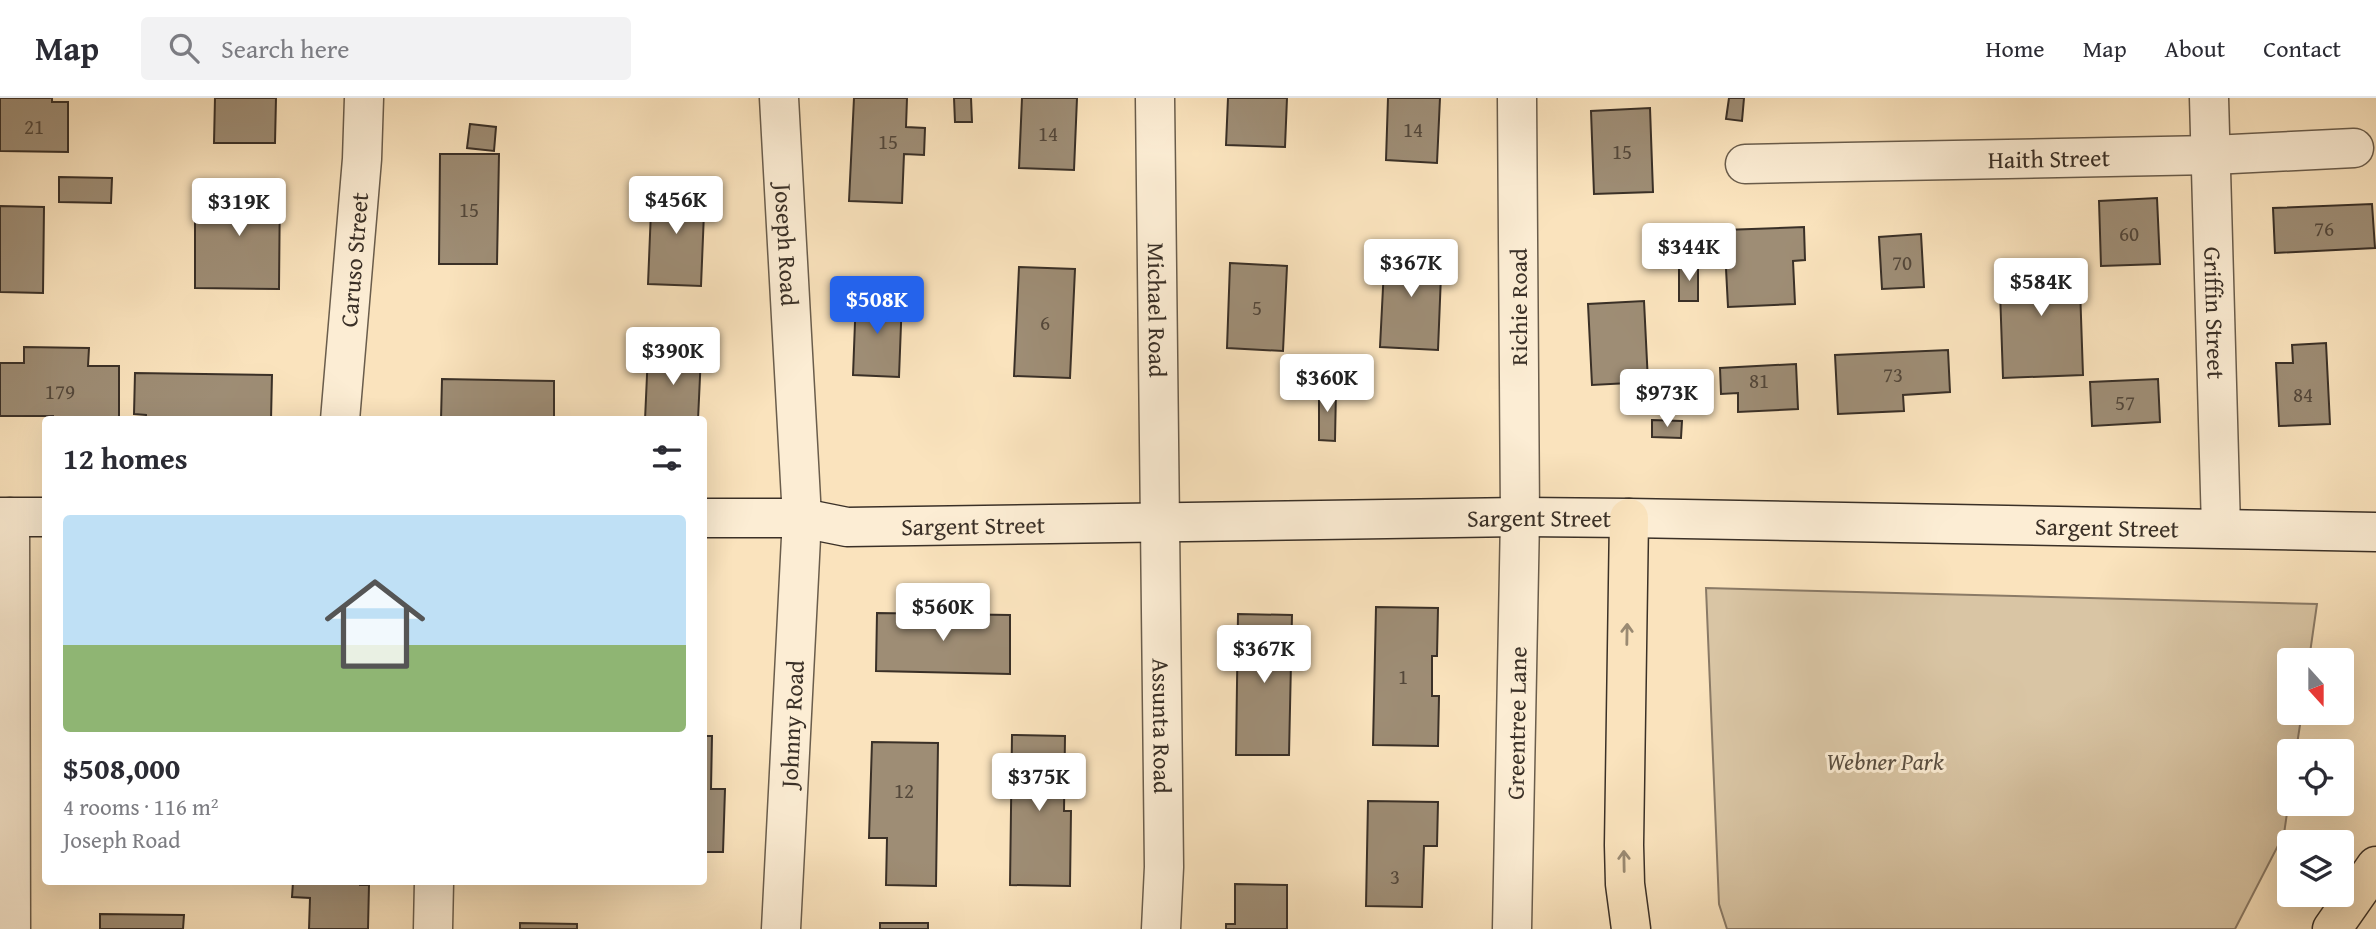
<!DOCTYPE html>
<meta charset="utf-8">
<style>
body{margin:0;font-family:"Gentium Book Plus",serif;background:#f2f2f3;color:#2b2b33;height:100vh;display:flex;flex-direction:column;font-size:26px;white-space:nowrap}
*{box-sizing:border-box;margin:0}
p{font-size:23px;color:#7c7c81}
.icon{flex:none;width:38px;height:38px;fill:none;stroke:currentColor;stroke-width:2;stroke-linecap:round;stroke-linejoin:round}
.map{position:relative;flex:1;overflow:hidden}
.sheet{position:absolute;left:42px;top:318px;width:665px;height:469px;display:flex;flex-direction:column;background:#fff;border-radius:7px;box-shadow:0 7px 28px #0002}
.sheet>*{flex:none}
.needle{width:46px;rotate:159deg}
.buttons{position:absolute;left:2277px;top:550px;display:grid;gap:14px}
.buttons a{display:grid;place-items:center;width:77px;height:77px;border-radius:7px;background:#fff;box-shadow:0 7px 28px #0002;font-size:35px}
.price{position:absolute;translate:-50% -60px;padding:0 16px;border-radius:7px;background:#fff;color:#222;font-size:23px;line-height:46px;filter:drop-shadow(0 2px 4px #0008)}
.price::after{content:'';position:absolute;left:50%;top:42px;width:21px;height:16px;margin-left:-10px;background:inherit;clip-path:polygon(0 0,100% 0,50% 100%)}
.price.on{background:#2563eb;color:#fff}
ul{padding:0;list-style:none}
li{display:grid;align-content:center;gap:14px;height:371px;padding:0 21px}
li span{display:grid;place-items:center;height:217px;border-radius:7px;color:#555}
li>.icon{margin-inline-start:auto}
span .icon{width:126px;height:126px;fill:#fffc;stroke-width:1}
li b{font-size:30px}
h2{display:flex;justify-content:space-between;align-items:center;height:84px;padding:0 21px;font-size:30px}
header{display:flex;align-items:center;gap:42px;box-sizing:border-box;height:98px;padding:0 35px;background:#fff;border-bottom:2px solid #e1e1e2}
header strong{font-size:33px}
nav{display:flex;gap:38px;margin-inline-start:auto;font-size:24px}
.search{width:490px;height:63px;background:#f2f2f3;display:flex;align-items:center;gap:18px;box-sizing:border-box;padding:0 24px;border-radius:7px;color:#7c7c81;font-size:26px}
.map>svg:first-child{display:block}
</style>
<header>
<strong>Map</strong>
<div class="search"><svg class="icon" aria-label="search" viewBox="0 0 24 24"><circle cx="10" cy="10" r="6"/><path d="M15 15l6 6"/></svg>Search here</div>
<nav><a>Home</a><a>Map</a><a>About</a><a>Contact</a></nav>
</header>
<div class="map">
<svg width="2376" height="831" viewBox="0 0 2376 831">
<rect width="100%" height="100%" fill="#fae3bd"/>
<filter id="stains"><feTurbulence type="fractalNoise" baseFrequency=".00286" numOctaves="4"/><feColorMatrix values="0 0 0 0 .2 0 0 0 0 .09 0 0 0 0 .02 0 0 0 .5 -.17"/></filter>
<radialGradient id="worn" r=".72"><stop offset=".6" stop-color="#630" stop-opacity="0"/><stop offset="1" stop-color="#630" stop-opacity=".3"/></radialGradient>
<polygon fill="#d9c5a4" stroke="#8a7a66" stroke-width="2" points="1706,490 2317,506 2309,562 2289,562 2289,614 2302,614 2296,653 2289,653 2289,701 2284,736 2235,831 1727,831 1719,806"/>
<g fill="#9e8d75" stroke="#3a3027" stroke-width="2">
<polygon points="0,0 52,0 52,4 68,4 68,54 0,53"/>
<polygon points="215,0 276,0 275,45 214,45"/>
<polygon points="854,0 907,0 906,29 925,30 924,57 904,56 902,105 849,103"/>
<polygon points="954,0 971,0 972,24 955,24"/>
<polygon points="1022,0 1077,0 1074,72 1019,70"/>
<polygon points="1228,0 1287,0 1285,49 1226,47"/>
<polygon points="1388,0 1440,0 1437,65 1386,62"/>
<polygon points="1729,0 1744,0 1742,23 1726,21"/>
<polygon points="1650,10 1653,94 1594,96 1591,13"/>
<polygon points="470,26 496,29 494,53 467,50"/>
<polygon points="440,56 499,56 497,166 439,166"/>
<polygon points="59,79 112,80 111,105 59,104"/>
<polygon points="218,84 280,84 279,191 195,190 195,107 218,108"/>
<polygon points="652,88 705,90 701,188 648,186"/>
<polygon points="2157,100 2160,166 2101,168 2099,103"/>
<polygon points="2372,106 2375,150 2275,155 2273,110"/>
<polygon points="0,108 44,109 43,195 0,194"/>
<polygon points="1804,129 1805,162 1793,163 1795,206 1728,209 1724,132"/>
<polygon points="1921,136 1924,189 1882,191 1879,139"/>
<polygon points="1385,150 1442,152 1438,252 1380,249"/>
<polygon points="2079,161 2083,277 2003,280 1999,164"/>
<polygon points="1230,165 1287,168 1283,253 1227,250"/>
<polygon points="1698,166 1698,203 1679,203 1679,167"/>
<polygon points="1019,169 1075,171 1070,280 1014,278"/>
<polygon points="856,198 902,200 899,279 853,277"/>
<polygon points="1644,203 1648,284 1592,287 1588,206"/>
<polygon points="2326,245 2330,326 2279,328 2276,265 2293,265 2292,247"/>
<polygon points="24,249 89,250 88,268 119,268 119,322 53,322 53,318 0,318 0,265 24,265"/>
<polygon points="1948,252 1950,294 1903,297 1904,313 1838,316 1835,257"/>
<polygon points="648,255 701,257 698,322 645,322"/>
<polygon points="1796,266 1798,311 1738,314 1738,295 1721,296 1720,270"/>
<polygon points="135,275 272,277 271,322 146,322 146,317 134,316"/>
<polygon points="442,281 554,283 554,322 441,322"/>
<polygon points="2158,281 2160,324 2092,328 2090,284"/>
<polygon points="1319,290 1336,290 1335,343 1319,342"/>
<polygon points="1652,322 1682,323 1681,340 1652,339"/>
<polygon points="1376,509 1438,510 1437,558 1432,558 1432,598 1439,598 1438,648 1373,647"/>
<polygon points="877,515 1010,517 1010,576 876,573"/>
<polygon points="1238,516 1292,517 1289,657 1236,657"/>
<polygon points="1012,637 1065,638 1064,713 1071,713 1070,788 1010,787"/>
<polygon points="704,638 712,638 711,691 725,691 723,754 704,754"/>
<polygon points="872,644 938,645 936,788 886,787 887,740 869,740"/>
<polygon points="1368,703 1438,704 1437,748 1424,748 1422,809 1366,808"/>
<polygon points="293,784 360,784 360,787 369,787 368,831 309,831 310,800 292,799"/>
<polygon points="1235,786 1287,787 1287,831 1226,831 1226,826 1235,826"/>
<polygon points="100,816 184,817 183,831 100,831"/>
<polygon points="520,825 577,826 577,831 520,831"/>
<rect x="880" y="825" width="48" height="6"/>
</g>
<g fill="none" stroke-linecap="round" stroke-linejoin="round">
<defs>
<g id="street">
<path id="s1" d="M779 0 802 420 781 831"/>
<path id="s2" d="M1155 0 1164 769 1161 831"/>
<path id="s3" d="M2209 0 2221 430"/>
<path id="s4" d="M1745 66 2212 57 2354 50"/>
<path id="s5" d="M340 322 362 61 364 0"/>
<polyline points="10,419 11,831"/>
<polyline points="433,831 434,784"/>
<path id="s6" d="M1512 831 1520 419 1517 0"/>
</g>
<g id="secondary">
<polyline points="0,419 46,419"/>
<path id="s7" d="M704 420H802L847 429 1520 419 1629 420 2376 434"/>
</g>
<g id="highway">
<polyline points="1629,420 1624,747 1625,786 1631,831"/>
<polyline points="2332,831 2376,768"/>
</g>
</defs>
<use href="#street" stroke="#6a5d4c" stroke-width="41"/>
<use href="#secondary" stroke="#3a3027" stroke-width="41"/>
<use href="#highway" stroke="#3a3027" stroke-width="41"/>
<use href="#street" stroke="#fcedd4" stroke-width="38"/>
<use href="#secondary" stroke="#fcedd4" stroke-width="38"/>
<use href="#highway" stroke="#fae3bd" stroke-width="38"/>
</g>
<defs><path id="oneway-shaft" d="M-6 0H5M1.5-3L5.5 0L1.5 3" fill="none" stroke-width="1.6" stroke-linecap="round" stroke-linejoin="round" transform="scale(1.75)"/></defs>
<g stroke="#9a8a72">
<use href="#oneway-shaft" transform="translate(1627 536) rotate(-89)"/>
<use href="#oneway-shaft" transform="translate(1624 763) rotate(-91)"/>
</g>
<g text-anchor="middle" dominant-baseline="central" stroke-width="6" stroke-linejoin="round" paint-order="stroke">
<g font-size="21" fill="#53473a">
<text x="34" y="28">21</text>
<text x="1413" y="31">14</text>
<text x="1048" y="35">14</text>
<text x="888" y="43">15</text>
<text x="1622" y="53">15</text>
<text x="469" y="111">15</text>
<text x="2324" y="130">76</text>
<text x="2129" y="135">60</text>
<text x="1902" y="164">70</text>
<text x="1257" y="209">5</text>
<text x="1045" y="224">6</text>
<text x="1893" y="276">73</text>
<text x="1759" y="282">81</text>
<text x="60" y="293">179</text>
<text x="2303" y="296">84</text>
<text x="2125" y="304">57</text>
<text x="1403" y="578">1</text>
<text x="904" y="692">12</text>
<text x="1395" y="778">3</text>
</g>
<g font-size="24" fill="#3a3027" stroke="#fcedd4">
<text stroke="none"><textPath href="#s4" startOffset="304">Haith Street</textPath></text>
<text stroke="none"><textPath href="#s1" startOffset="147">Joseph Road</textPath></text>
<text stroke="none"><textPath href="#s5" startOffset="161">Caruso Street</textPath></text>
<text transform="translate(1518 209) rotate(-90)">Richie Road</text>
<text stroke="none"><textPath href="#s2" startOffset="212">Michael Road</textPath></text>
<text stroke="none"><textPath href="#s3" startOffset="215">Griffin Street</textPath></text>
<text stroke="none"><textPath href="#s7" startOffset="836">Sargent Street</textPath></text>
<text stroke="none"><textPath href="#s7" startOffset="270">Sargent Street</textPath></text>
<text stroke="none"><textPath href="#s7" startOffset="1404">Sargent Street</textPath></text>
<text stroke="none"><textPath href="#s6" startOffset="206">Greentree Lane</textPath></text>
<text transform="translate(792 626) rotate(-87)">Johnny Road</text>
<text stroke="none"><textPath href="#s2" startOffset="628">Assunta Road</textPath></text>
</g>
<g font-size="24" font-style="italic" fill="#5a4e40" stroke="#fcedd4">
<text x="1885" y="663">Webner Park</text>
</g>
</g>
<rect width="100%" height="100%" filter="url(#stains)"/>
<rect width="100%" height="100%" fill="url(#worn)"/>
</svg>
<div class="buttons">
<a><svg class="needle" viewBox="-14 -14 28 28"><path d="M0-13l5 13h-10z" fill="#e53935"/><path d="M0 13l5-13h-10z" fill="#7c7c81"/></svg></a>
<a><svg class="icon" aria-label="locate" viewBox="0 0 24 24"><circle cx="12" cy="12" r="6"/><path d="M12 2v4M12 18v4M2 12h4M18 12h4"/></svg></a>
<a><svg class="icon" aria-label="layers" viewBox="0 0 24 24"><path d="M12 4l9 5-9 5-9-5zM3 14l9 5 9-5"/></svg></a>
</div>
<b class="price" style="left:676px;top:138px">$456K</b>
<b class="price" style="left:239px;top:140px">$319K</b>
<b class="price" style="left:1689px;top:185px">$344K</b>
<b class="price" style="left:1411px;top:201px">$367K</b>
<b class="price" style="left:2041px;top:220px">$584K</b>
<b class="price on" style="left:877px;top:238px">$508K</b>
<b class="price" style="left:673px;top:289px">$390K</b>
<b class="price" style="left:1327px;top:316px">$360K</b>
<b class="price" style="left:1667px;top:331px">$973K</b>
<b class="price" style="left:943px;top:545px">$560K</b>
<b class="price" style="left:1264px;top:587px">$367K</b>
<b class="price" style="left:1039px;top:715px">$375K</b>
<section class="sheet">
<h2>12 homes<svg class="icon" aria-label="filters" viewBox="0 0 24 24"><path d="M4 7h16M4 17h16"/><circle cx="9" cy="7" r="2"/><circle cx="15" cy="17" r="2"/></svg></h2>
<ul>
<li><span style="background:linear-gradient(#bfe0f5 60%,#8fb573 0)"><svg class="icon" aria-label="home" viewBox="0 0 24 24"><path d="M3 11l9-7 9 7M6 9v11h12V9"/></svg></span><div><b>$508,000</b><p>4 rooms · 116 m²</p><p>Joseph Road</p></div></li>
</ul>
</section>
</div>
